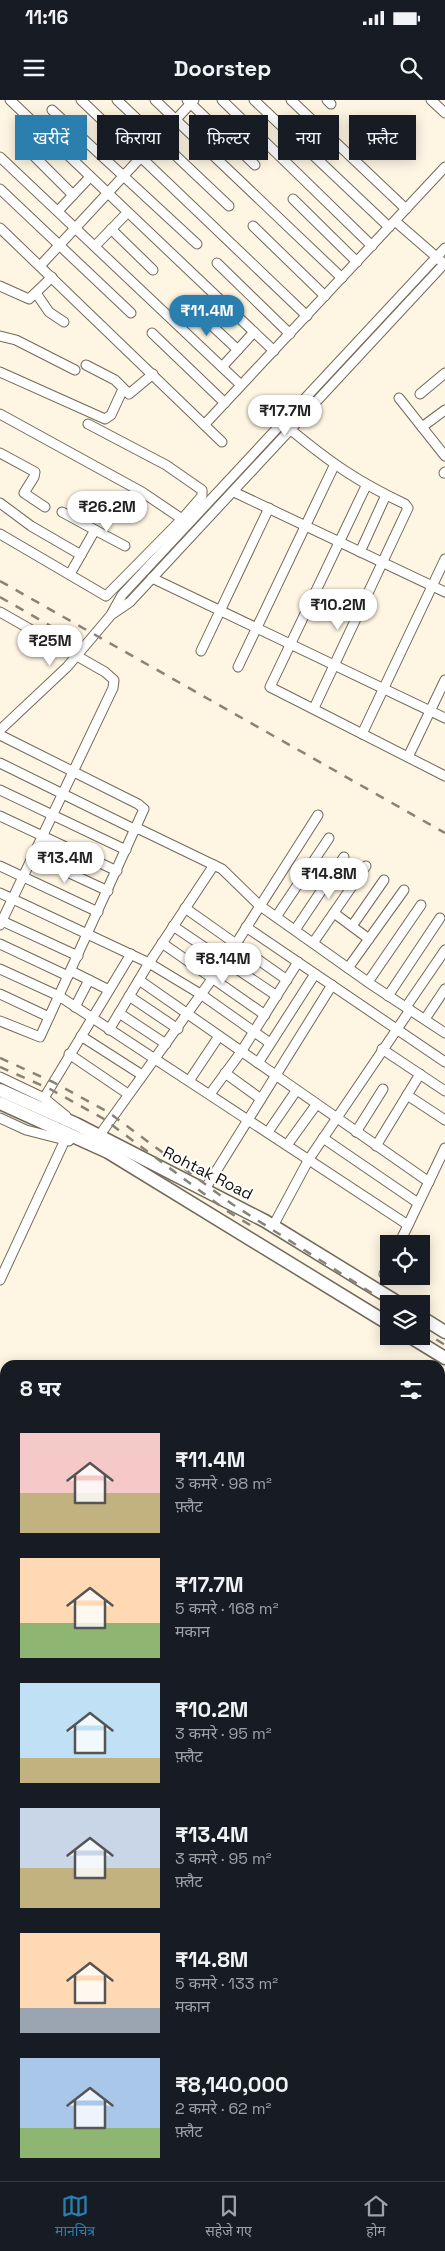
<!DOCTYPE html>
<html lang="hi">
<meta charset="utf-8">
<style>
body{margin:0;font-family:"Space Grotesk","Noto Sans Devanagari",sans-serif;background:#242831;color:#f1f3f6;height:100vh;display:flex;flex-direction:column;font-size:19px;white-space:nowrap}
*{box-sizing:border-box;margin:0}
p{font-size:16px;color:#9ea1a6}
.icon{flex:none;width:28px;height:28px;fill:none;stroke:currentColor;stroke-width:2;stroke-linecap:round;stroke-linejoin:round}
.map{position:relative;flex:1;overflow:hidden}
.sheet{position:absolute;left:0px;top:1260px;width:445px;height:821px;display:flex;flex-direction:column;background:#171b24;border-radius:15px 15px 0 0;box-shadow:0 2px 12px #0003}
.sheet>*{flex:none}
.hud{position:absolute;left:15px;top:15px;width:415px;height:45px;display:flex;gap:10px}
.controls{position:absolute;left:380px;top:1135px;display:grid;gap:10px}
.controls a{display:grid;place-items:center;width:50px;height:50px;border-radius:0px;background:#171b24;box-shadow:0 2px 12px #0003;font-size:25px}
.price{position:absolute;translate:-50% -42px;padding:0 11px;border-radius:18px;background:#fff;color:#222;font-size:16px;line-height:32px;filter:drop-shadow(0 1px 2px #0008)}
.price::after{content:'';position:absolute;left:50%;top:30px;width:15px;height:11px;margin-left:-8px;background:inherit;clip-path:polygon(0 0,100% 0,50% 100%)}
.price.active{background:#2a7faf;color:#fff}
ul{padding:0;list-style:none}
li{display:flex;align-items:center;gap:15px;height:125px;padding:0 20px}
li span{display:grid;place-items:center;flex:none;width:140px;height:100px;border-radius:0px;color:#555}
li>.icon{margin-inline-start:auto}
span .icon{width:60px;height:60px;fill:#fffc;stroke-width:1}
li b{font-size:21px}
h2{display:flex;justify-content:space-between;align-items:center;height:60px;padding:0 20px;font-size:21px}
.pill{padding:0 18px;border-radius:0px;background:#171b24;box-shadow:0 2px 12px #0003;font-size:18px;line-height:45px}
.pill.active{background:#2a7faf;color:#fff}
.status{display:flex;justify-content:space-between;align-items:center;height:35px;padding:0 25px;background:#171b24;direction:ltr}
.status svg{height:14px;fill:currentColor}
header{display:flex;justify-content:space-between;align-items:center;height:65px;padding:0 20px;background:#171b24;font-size:22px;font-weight:700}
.menu{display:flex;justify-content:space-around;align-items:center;height:70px;border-top:1px solid #363941;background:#171b24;font-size:14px;color:#9ea1a6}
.menu a{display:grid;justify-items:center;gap:2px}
.menu .active{color:#2a7faf}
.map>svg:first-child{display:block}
</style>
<div class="status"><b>11:16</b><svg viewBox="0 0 49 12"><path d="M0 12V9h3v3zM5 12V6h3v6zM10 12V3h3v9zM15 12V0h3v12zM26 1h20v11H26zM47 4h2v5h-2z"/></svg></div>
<header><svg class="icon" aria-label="menu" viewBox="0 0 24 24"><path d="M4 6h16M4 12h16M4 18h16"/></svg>Doorstep<svg class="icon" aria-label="search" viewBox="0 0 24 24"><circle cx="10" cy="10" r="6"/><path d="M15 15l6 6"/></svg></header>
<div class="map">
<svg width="445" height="2081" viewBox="0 0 445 2081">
<rect width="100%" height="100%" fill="#fef5e2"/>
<polygon fill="#d9c296" points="445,1711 445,1868 440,1876 440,1719"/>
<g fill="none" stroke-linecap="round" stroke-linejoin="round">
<g stroke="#b49a66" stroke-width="2.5">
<polyline points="440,1638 445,1630"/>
<polyline points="313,2081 314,2076"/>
</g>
<defs>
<g id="minor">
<polyline points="10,0 274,251"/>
<polyline points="81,0 307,216"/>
<polyline points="117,0 229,106"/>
<polyline points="155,0 342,178"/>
<polyline points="187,0 255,65"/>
<polyline points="222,0 372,146"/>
<polyline points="254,0 294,38"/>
<polyline points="291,0 406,109"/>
<polyline points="327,0 331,4"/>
<polyline points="431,0 445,13"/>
<polyline points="52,10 197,144"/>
<polyline points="29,51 73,95"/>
<polyline points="313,55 389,127"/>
<polyline points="0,57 241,285"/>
<polyline points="0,89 131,213"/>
<polyline points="293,99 357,162"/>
<polyline points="58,111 90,77"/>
<polyline points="395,121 441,161"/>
<polyline points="253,126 325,196"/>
<polyline points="0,128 222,342"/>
<polyline points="111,129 153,170"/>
<polyline points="95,146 127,113"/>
<polyline points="217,163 290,234"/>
<polyline points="40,166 194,0"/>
<polyline points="0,186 29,199 52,177"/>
<polyline points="36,193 49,212 64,222"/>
<polyline points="192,207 238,250"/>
<polyline points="152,233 225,303"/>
<polyline points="0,236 16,240 75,270"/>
<polyline points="86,265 115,280 129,294 153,274"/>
<polyline points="222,267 254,232"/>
<polyline points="0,272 105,319 111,315 123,289"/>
<polyline points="420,294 445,273"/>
<polyline points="399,298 445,356"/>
<polyline points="0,314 142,392 182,419"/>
<polyline points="205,324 445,67"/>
<polyline points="422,327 445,310"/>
<path d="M291 330C331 363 358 382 405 404L408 408 314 608"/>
<polyline points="0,353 35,372 34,377 24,393 45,407"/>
<polyline points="444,373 445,372"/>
<polyline points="366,386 270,587 445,676"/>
<polyline points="234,392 445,492"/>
<polyline points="0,403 31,426 81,455"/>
<polyline points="62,412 95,430 70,474"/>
<polyline points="95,430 125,446"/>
<polyline points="0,434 106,496 182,419 202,396 202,390 166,365 88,324"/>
<polyline points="360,452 386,395"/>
<polyline points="152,478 445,618"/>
<polyline points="0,512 105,572 114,580 113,588 0,825"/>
<polyline points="112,513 122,495 445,148"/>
<polyline points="201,551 269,408"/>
<polyline points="238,567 334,366"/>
<polyline points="0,630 67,567 111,515 130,502 445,163"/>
<polyline points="362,634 445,459"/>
<polyline points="0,635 138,704 144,709 40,937 0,921"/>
<polyline points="408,657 445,580"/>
<polyline points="0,663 136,730"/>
<polyline points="0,690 126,750"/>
<polyline points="0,716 117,771"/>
<polyline points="137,728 222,769 259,805 372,885 445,933"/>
<polyline points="33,756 108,791"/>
<polyline points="0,766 98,812"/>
<polyline points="0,793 149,863 202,895 270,943"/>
<polyline points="185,808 287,880"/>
<polyline points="334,813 369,839"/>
<polyline points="276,817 329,738"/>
<polyline points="0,820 78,856"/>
<polyline points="173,826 277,896"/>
<polyline points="352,826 384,780"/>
<polyline points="246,827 445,962"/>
<polyline points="295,830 344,757"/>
<polyline points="162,843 265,915"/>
<polyline points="313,843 366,766"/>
<polyline points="0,844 68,876"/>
<polyline points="348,868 404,790"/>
<polyline points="0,869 59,896 408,1125"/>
<polyline points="71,871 109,890"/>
<polyline points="139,880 429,1082"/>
<polyline points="368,882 421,805"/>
<polyline points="0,894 49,917"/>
<polyline points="129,896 178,929"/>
<polyline points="388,896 440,818"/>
<polyline points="75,907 89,880"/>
<polyline points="406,907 445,850"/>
<polyline points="119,913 166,944"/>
<polyline points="425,919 445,889"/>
<polyline points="109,930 149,863 214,765"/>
<polyline points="81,936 142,975"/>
<polyline points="382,949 445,991"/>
<polyline points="69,954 128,994"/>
<polyline points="258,963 315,874"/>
<polyline points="225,973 261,999"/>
<polyline points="0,977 44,998 66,1016"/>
<polyline points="189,981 219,936"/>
<polyline points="210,994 241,952 298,862"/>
<polyline points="407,995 445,1020"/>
<polyline points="44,998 131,854"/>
<polyline points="0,1018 26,1030 69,1041"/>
<polyline points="268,1032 296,991"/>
<polyline points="356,1032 383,989"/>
<polyline points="99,1036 225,861 318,715"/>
<polyline points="323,1038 418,1103"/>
<polyline points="287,1045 316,1005"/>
<polyline points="376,1046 420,974"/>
<polyline points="205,1089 332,885"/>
<polyline points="273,1126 309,1059 410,910"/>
<polyline points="399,1144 445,1048"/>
<polyline points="384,1174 389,1165"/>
<polyline points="0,1180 65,1040"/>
<polyline points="440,1461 445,1453"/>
<polyline points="440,1578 445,1570"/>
<polyline points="0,1681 5,1683"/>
<polyline points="0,1702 5,1704"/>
<polyline points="0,1721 5,1723"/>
<polyline points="0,1756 5,1759"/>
<polyline points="0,1870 5,1859"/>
<polyline points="445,1896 440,1904 445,1907"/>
<polyline points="0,1920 5,1910"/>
<polyline points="440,1963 445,1955"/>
<polyline points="0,1975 5,1965"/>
<polyline points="440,1979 445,1982"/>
<polyline points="440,2004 445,1996"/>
<polyline points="0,2013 3,2007"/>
<polyline points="0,2047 5,2052"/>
<polyline points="440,2047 445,2039"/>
<polyline points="35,2076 41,2081"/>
<polyline points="95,2076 101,2081"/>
<polyline points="235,2076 246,2081"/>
<polyline points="384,2076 392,2081"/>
<polyline points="1,2081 5,2072"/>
<polyline points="60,2081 63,2076"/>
<polyline points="222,2081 224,2076"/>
<polyline points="287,2081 288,2076"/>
<polyline points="351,2081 352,2076"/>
<polyline points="419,2081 422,2076"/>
</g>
<g id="highway">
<polyline points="0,990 76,1024 265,1121 400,1204"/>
<polyline points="0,1003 108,1052 389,1224"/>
<polyline points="421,1217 445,1232"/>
<polyline points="409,1236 445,1258"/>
</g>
</defs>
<use href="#minor" stroke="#726959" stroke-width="11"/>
<use href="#highway" stroke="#726959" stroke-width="15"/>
<use href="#minor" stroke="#fff" stroke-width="9"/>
<use href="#highway" stroke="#fff" stroke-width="12"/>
<g stroke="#898377" stroke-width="2.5" stroke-dasharray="9 9" stroke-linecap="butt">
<polyline points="0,481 445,733"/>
<polyline points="0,497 61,532"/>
<polyline points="0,958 53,982 108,1012 232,1104 389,1204"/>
<polyline points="0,967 50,989 104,1019 227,1111 255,1128"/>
<polyline points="421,1230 445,1245"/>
</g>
</g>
<g text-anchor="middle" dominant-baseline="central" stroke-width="4" stroke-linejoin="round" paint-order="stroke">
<g font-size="16" fill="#100d07" stroke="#fff">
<text transform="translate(208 1073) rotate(27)">Rohtak Road</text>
</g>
</g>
</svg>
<div class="controls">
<a><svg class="icon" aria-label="locate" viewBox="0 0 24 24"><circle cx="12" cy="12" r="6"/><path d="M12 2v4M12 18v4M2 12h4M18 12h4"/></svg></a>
<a><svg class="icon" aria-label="layers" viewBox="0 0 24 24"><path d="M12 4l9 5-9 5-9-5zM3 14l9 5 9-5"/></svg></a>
</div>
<b class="price active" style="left:207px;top:237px">₹11.4M</b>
<b class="price" style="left:285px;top:337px">₹17.7M</b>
<b class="price" style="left:107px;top:433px">₹26.2M</b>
<b class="price" style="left:338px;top:531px">₹10.2M</b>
<b class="price" style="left:50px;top:567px">₹25M</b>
<b class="price" style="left:65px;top:784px">₹13.4M</b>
<b class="price" style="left:329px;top:800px">₹14.8M</b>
<b class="price" style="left:223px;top:885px">₹8.14M</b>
<div class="hud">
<a class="pill active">खरीदें</a>
<a class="pill">किराया</a>
<a class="pill">फ़िल्टर</a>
<a class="pill">नया</a>
<a class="pill">फ़्लैट</a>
</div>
<section class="sheet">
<h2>8 घर<svg class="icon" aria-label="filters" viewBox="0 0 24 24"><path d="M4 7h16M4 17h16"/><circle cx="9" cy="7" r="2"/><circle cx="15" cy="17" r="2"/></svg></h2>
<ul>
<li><span style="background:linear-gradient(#f6c9c9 60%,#c2b280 0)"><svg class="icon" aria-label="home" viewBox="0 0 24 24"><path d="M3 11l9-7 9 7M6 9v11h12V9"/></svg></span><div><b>₹11.4M</b><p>3 कमरे · 98 m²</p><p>फ़्लैट</p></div></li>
<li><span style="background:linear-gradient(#ffd9b3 65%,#8fb573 0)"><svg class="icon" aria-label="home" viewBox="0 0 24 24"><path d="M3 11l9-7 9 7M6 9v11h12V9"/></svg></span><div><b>₹17.7M</b><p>5 कमरे · 168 m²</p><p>मकान</p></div></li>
<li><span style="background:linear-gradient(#bfe0f5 75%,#c2b280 0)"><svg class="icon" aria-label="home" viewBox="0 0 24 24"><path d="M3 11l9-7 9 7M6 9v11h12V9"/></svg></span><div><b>₹10.2M</b><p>3 कमरे · 95 m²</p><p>फ़्लैट</p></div></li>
<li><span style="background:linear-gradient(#c9d6e8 60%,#c2b280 0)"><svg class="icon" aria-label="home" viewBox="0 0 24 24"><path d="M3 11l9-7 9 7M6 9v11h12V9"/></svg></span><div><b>₹13.4M</b><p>3 कमरे · 95 m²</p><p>फ़्लैट</p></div></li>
<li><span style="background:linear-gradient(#ffd9b3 75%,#9aa5b1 0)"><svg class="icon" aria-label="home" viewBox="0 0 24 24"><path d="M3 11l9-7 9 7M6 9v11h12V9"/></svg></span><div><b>₹14.8M</b><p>5 कमरे · 133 m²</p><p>मकान</p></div></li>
<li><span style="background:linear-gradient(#a9c7e8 70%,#8fb573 0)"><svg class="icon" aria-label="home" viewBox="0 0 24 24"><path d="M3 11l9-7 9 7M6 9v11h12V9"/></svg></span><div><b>₹8,140,000</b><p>2 कमरे · 62 m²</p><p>फ़्लैट</p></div></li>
</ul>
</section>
</div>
<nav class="menu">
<a class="active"><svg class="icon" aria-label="map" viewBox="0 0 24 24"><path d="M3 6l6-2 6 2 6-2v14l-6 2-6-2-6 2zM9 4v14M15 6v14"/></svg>मानचित्र</a>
<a><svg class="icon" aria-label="saved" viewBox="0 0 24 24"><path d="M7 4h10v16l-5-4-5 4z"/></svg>सहेजे गए</a>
<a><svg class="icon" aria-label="home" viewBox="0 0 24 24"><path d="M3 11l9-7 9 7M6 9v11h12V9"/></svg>होम</a>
</nav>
